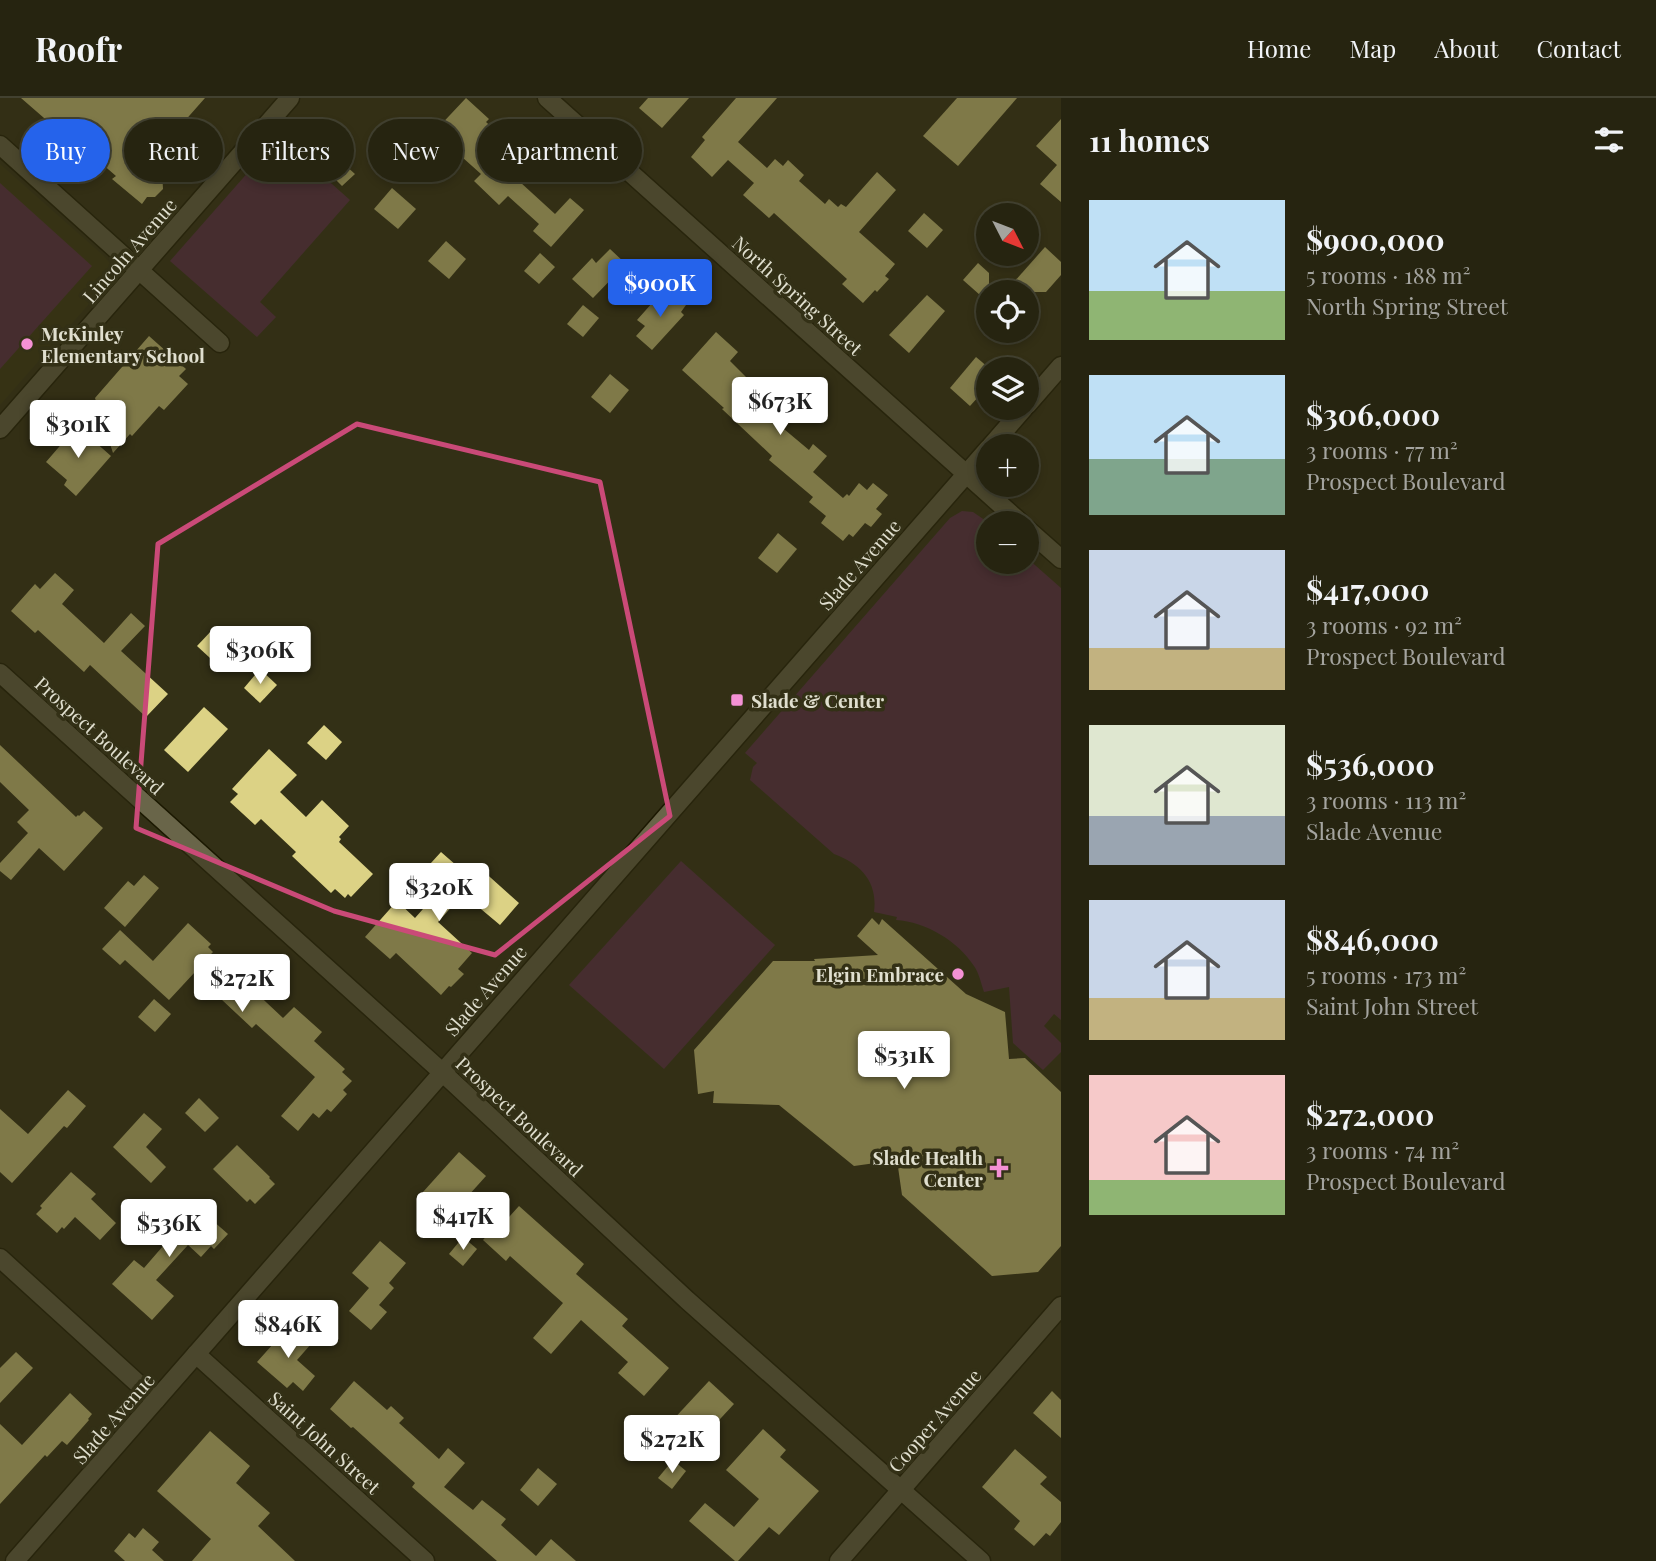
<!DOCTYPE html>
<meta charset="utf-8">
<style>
body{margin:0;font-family:"Playfair Display",serif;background:#32301e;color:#f1f3f6;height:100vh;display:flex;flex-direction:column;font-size:26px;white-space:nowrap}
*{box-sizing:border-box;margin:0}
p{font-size:23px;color:#a4a49f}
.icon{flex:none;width:38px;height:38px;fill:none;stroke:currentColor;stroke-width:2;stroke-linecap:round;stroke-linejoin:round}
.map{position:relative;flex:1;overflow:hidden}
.panel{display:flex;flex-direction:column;background:#262410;width:595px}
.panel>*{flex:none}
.guide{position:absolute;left:21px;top:21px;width:665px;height:63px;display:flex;gap:14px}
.needle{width:46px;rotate:132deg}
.tools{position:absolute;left:976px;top:105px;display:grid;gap:14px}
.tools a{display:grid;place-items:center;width:63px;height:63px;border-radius:50%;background:#262410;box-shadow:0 4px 10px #0003,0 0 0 2px #424130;font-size:35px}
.price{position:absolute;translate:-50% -60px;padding:0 16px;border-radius:7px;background:#fff;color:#222;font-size:23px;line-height:46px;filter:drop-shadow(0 2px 4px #0008)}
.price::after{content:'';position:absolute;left:50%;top:42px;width:21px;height:16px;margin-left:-10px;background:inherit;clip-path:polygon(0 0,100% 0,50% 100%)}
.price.current{background:#2563eb;color:#fff}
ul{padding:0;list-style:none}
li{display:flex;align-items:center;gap:21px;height:175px;padding:0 28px}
li span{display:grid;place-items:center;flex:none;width:196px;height:140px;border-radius:0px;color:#555}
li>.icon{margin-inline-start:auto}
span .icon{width:84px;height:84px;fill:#fffc;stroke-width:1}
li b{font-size:30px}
h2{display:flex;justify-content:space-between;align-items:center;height:84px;padding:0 28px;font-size:30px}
.pill{padding:0 24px;border-radius:32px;background:#262410;box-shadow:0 4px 10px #0003,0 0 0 2px #424130;font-size:24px;line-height:63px}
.pill.current{background:#2563eb;color:#fff}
header{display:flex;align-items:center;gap:42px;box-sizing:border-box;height:98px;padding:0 35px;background:#262410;border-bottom:2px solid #424130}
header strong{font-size:33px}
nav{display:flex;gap:38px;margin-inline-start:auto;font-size:24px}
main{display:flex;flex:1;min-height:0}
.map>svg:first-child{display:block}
</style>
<header>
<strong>Roofr</strong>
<nav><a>Home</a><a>Map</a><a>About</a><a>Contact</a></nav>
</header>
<main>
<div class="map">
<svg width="1061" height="1463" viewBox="0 0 1061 1463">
<rect width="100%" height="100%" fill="#333016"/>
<polygon fill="#3a3613" points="0,66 104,158 111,167 113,175 111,181 0,307"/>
<g fill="#5d2c4e">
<polygon points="279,39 350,102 260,204 276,219 257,239 170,163"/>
<polygon points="0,85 92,168 0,271"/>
<path d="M962 413 973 414 989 425V464H1027V460L1061 490V922L1054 916 1044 928 1061 945V954L1043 972 1013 945 1009 889 984 894C981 885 979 875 974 868 958 843 926 824 896 822L897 819 874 814C878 784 861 766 834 756L750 682 753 669 757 665 745 655 950 420Z"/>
<polygon points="681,763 775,847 664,971 569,887"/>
</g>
<g fill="#dcd285">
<polygon points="21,0 205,0 159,52 171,62 162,72 163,91 155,99 147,99 142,106 112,81 116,78 86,52 82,57 57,34 59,33"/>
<polygon points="466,0 489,21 486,24 530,65 517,79 521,83 520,84 555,116 570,100 584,112 551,149 533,133 539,126 508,98 499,107 474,83 481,76 434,34"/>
<polygon points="648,0 689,0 662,30 639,10"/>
<polygon points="736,0 777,0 738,44 767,70 775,61 783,68 788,62 804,77 799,83 825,106 829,101 838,109 841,106 846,109 877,74 896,92 859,134 895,166 885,178 889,181 877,194 875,192 863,205 842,186 847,181 774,115 769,120 743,97 754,85 728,62 712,79 691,59 705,42 702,39"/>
<polygon points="957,0 1017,0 958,68 923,38"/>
<polygon points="1061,21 1061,104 1040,86 1057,67 1036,48"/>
<polygon points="313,38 355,76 342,88 334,80 333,82 311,63 314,59 303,48"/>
<polygon points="392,90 416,111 398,131 374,111"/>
<polygon points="924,115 943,132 927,150 908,133"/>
<polygon points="446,143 466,161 449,181 428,163"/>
<polygon points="1045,149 1061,164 1061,177 1046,194 1005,194"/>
<polygon points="610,151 626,166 593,200 572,181 592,160 596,165"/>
<polygon points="540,155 555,169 539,186 524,173"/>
<polygon points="978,165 989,175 989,205 963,182"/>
<polygon points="669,192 686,207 681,214 684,217 652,252 636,238 645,228 637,222 661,195 664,198"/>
<polygon points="927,197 945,213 909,255 889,237"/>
<polygon points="583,207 599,220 583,239 567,226"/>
<polygon points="716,234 738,254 730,263 757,290 767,279 785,296 778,304 783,309 772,321 809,352 813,346 827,358 813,374 843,400 847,396 849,398 859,385 867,392 873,385 888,397 876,411 882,416 871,429 865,425 853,439 849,436 843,443 821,425 826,418 809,404 813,399 769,362 772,358 722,311 724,310 682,272"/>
<polygon points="149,238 186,271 179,278 188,286 164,312 159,308 132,338 130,336 113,355 95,300"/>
<polygon points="976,259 989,270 989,287 970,308 950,290"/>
<polygon points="610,276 629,292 610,315 591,299"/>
<polygon points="77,328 111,358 76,398 64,387 67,382 46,364"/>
<polygon points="778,435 797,451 777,475 758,460"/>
<polygon points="55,475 74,492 62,506 104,545 131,515 145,528 121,553 168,596 146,619 90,567 84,574 38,532 35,535 11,513 35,486 40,491"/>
<polygon points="214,530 227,542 210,560 197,548"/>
<polygon points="260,571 277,587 260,605 244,590"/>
<polygon points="204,609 228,631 188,674 164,652"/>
<polygon points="324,627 342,644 326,662 307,645"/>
<polygon points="0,647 76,719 78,717 79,718 84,713 103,730 64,773 39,750 11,782 0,773 0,765 28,735 17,724 29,712 0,684"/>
<polygon points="269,651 297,677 280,694 306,719 322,702 349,728 339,739 341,741 339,744 373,776 351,799 348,796 345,800 335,791 331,795 292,758 296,754 261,721 255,727 230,704 238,696 232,691"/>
<polygon points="441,754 472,781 481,771 519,805 500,827 463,796 438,824 472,855 458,871 464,876 451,889 449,888 441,897 396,855 390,861 365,839 397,803 415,820 438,794 420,777"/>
<polygon points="144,777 159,790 125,829 104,810 128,783 134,788"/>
<polygon points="872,820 879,827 882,821 966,896 1005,914 1009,961 1025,960 1061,994 1061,1148 1038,1174 992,1178 902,1097 897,1062 854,1068 779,1007 713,1005 714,993 698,996 694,952 773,863 815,863 814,861 878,857 857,838"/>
<polygon points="188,825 211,846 208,849 213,854 210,857 238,882 239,881 247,888 248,887 283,920 294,909 322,934 314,943 345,971 342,974 352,983 343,992 347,996 331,1014 327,1011 319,1020 313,1015 298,1033 281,1018 315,979 256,926 252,930 221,901 222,899 195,874 169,902 125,862 120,867 102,851 120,832 153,863"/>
<polygon points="154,901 171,916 155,934 138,919"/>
<polygon points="68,992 86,1008 67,1030 64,1028 12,1085 0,1074 0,1011 28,1036"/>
<polygon points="199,1000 219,1020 205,1034 185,1015"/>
<polygon points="144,1015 162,1031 146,1049 166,1069 151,1085 113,1049"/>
<polygon points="237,1047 270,1079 269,1080 275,1086 255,1106 250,1101 247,1104 213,1071"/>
<polygon points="459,1054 486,1078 450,1118 423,1094"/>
<polygon points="71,1074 96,1096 91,1101 116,1125 100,1142 75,1119 64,1131 62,1129 57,1135 36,1116 42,1110 40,1108"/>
<polygon points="188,1101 228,1136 214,1151 211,1148 201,1159 188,1147 156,1182 174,1198 152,1222 112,1186 134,1162 144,1170 176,1133 167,1125"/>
<polygon points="519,1108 584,1166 576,1176 628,1221 622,1228 669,1270 644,1298 618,1275 628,1264 581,1222 551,1256 533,1240 563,1205 510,1158 506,1163 483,1142 506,1116 509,1119"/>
<polygon points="463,1139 477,1151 463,1168 449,1156"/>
<polygon points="380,1143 406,1165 389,1185 394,1190 379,1207 387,1214 371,1232 349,1213 369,1190 352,1175"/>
<polygon points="290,1227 311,1246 297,1262 315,1278 303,1293 293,1284 287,1290 257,1264"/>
<polygon points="16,1254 33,1270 0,1305 0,1270"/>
<polygon points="354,1283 387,1312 391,1308 404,1320 399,1325 439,1361 448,1350 465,1365 444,1389 473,1412 482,1402 506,1421 501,1427 536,1458 551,1441 576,1463 497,1463 412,1389 415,1385 353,1329 351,1330 330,1311"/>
<polygon points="709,1283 734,1306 695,1348 670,1325"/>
<polygon points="1052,1293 1061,1302 1061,1340 1033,1315"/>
<polygon points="70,1295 92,1316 88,1321 89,1322 67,1347 62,1343 47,1359 45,1357 0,1406 0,1326 22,1347"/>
<polygon points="763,1331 786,1352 780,1359 819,1393 779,1437 769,1429 738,1463 735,1463 689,1423 705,1405 734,1429 759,1401 726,1372"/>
<polygon points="210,1333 250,1368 236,1385 270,1415 258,1428 295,1463 192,1463 211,1441 157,1393"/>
<polygon points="1015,1351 1047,1379 1040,1386 1061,1404 1061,1424 1050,1438 1046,1435 1034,1448 1014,1431 1020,1423 982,1389"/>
<polygon points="673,1362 686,1373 672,1391 658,1380"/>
<polygon points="538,1370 557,1386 538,1408 520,1392"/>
<polygon points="143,1430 159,1444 152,1452 164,1463 125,1463 114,1453 129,1435 135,1440"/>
</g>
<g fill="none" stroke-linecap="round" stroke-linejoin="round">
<defs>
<g id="minor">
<polyline points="547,0 1021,425"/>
<polyline points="0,47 220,245"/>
<polyline points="1027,307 1061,268"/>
<polyline points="0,331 290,0"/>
<polyline points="991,348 1024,310"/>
<polyline points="1027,431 1061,461"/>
<polyline points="0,575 442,974 687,1202 981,1463"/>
<polyline points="0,1160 156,1302"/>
<polyline points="196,1256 425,1463"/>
<polyline points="15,1463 989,350"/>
<polyline points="839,1463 1061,1208"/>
</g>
</defs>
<use href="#minor" stroke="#1b1801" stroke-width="21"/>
<use href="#minor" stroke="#696549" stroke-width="18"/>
</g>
<path d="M0 0H1061V1463H0ZM357 326 600 384 670 718 495 857 334 813 136 730 158 446Z" fill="#333016" fill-opacity=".55" fill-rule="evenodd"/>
<path fill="none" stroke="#ca4a78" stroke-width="5" stroke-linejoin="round" d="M357 326 600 384 670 718 495 857 334 813 136 730 158 446Z"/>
<g fill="#f491d4" stroke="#333016" stroke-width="2.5">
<circle cx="27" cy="246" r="7"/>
<rect x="730" y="595" width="14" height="14" rx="3.5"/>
<circle cx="958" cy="876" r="7"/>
<path d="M995.5 1059.5h7v7h7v7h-7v7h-7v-7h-7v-7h7z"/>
</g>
<g text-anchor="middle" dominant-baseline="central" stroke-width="7" stroke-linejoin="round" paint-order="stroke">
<g font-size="19" fill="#e0dfcf" stroke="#333016">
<text transform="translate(129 152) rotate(-49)">Lincoln Avenue</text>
<text transform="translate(798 197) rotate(42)">North Spring Street</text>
<text transform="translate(859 466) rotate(-49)">Slade Avenue</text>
<text transform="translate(100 637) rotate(42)">Prospect Boulevard</text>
<text transform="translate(485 892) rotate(-49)">Slade Avenue</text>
<text transform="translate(520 1018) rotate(43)">Prospect Boulevard</text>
<text transform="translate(113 1320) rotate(-49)">Slade Avenue</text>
<text transform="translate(934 1322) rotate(-49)">Cooper Avenue</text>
<text transform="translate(325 1344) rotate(42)">Saint John Street</text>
</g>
<g font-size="19" font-weight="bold" fill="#e0dfcf" stroke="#333016" text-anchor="start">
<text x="41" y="235">McKinley<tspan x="41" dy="22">Elementary School</tspan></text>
<text x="751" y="602">Slade &amp; Center</text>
<text x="944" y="876" text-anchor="end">Elgin Embrace</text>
<text x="983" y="1059" text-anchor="end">Slade Health<tspan x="983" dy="22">Center</tspan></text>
</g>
</g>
</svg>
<div class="tools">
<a><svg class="needle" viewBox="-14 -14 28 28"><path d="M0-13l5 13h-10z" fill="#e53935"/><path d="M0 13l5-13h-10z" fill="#a4a49f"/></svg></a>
<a><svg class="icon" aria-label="locate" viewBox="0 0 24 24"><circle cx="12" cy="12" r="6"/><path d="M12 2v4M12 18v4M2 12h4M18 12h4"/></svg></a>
<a><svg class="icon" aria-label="layers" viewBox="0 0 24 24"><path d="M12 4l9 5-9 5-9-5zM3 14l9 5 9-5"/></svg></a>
<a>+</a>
<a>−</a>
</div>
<b class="price current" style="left:660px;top:221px">$900K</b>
<b class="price" style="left:780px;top:339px">$673K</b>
<b class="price" style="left:78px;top:362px">$301K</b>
<b class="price" style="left:260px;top:588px">$306K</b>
<b class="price" style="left:439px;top:825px">$320K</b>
<b class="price" style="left:242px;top:916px">$272K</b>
<b class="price" style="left:904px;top:993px">$531K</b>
<b class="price" style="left:463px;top:1154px">$417K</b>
<b class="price" style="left:169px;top:1161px">$536K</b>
<b class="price" style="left:288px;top:1262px">$846K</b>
<b class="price" style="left:672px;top:1377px">$272K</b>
<div class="guide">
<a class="pill current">Buy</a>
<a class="pill">Rent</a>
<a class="pill">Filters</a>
<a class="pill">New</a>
<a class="pill">Apartment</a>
</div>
</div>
<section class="panel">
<h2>11 homes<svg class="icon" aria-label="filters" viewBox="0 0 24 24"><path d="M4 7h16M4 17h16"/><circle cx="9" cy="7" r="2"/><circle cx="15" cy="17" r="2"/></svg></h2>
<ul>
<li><span style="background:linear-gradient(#bfe0f5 65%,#8fb573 0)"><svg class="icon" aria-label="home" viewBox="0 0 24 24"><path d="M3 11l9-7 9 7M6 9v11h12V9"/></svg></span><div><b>$900,000</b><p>5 rooms · 188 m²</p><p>North Spring Street</p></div></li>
<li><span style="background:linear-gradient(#bfe0f5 60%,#7fa58c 0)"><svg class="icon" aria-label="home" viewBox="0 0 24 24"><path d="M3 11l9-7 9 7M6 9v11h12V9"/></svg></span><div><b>$306,000</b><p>3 rooms · 77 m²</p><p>Prospect Boulevard</p></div></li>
<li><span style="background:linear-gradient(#c9d6e8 70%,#c2b280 0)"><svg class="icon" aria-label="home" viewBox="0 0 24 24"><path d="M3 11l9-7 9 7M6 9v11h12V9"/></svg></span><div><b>$417,000</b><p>3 rooms · 92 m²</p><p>Prospect Boulevard</p></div></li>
<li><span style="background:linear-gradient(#dfe7d0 65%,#9aa5b1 0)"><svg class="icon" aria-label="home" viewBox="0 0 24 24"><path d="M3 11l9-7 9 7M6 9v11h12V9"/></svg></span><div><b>$536,000</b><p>3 rooms · 113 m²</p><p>Slade Avenue</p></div></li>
<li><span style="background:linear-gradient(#c9d6e8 70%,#c2b280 0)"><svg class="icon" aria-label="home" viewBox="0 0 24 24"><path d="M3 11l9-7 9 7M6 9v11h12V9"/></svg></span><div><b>$846,000</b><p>5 rooms · 173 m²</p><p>Saint John Street</p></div></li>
<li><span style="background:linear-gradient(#f6c9c9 75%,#8fb573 0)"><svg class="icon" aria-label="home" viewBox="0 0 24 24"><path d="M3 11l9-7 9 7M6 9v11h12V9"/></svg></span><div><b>$272,000</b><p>3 rooms · 74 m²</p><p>Prospect Boulevard</p></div></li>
</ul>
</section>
</main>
